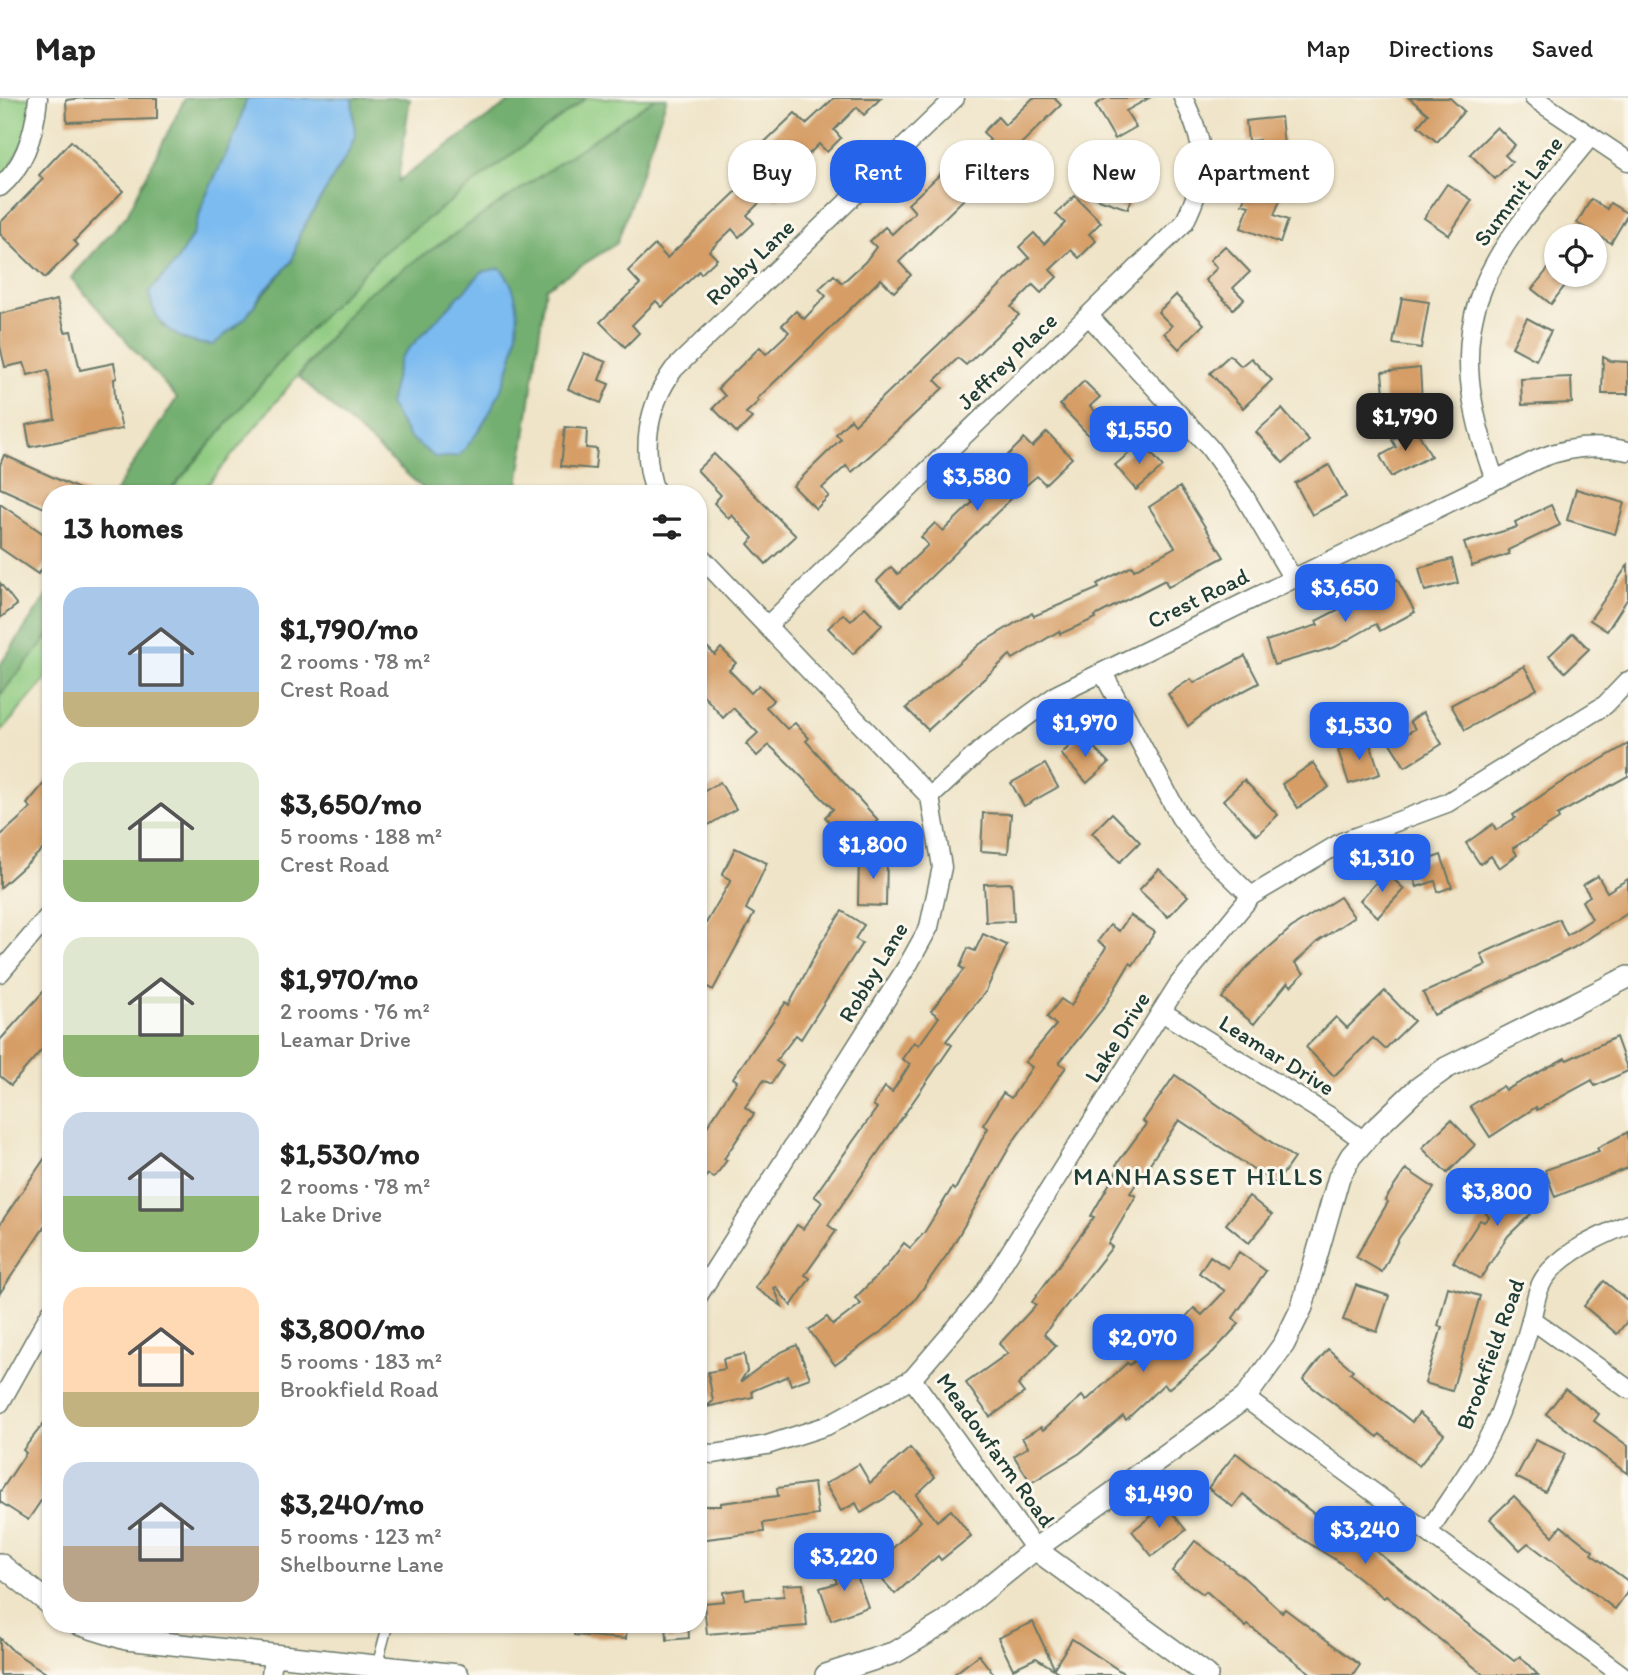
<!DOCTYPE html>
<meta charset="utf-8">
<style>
body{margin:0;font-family:Itim,sans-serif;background:#f6f6f6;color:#222;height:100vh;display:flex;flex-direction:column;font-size:26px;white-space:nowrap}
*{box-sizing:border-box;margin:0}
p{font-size:23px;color:#767676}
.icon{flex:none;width:38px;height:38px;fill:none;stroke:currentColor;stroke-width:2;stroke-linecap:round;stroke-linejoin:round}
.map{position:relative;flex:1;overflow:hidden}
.drawer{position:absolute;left:42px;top:387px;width:665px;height:1148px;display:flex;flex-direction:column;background:#fff;border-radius:28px;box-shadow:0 2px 5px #0004}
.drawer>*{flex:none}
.banner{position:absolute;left:728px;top:42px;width:665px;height:63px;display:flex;gap:14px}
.controls{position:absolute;left:1544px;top:126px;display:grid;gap:14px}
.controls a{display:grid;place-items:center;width:63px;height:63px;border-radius:50%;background:#fff;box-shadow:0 2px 5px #0004;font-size:35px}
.price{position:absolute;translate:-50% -60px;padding:0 16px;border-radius:14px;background:#2563eb;color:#fff;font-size:23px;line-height:46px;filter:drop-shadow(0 2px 4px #0008)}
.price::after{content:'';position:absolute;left:50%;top:42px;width:21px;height:16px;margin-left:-10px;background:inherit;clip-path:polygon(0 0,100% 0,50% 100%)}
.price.selected{background:#222;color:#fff}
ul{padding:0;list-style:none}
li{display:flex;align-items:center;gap:21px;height:175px;padding:0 21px}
li span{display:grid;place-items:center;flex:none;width:196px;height:140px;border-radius:21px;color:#555}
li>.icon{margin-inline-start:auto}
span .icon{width:84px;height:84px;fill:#fffc;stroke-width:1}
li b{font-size:30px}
h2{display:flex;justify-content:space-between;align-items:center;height:84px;padding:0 21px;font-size:30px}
.pill{padding:0 24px;border-radius:28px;background:#fff;box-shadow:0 2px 5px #0004;font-size:24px;line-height:63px}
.pill.selected{background:#2563eb;color:#fff}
header{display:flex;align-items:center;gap:42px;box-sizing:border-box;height:98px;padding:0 35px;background:#fff;border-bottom:2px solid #e0e0e0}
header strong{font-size:33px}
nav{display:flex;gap:38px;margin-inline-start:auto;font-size:24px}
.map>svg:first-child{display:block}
</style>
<header>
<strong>Map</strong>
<nav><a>Map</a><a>Directions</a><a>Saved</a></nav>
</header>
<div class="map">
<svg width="1628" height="1577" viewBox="0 0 1628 1577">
<rect width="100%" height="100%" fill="#fbf7ec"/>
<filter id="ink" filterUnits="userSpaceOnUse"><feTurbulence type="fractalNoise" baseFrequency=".0143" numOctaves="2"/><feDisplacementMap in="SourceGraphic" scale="14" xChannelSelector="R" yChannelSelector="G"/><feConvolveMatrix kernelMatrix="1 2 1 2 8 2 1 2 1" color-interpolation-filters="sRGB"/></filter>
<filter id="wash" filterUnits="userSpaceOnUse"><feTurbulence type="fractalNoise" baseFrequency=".00686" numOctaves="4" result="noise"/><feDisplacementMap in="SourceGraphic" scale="28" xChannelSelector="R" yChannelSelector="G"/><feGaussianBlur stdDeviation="1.57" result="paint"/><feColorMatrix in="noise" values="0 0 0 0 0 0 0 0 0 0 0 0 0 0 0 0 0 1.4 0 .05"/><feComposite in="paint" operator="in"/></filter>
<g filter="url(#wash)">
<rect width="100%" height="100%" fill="#efe4c8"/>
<g fill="#8fcb81" stroke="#57845a" stroke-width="2">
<polygon points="0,0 38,0 36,20 0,89"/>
<polygon points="586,0 655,0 362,199 201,395 168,396 284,259 380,157"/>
<polygon points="51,535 51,575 0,635 0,597"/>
</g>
<g fill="#73af6f" stroke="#497652" stroke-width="2">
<polygon points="185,0 247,0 236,35 205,100 193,136 175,166 149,194 162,228 174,234 234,231 292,163 300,135 349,53 355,37 352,0 410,0 398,83 515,0 586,0 380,157 284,259 168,395 114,395 177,300 71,180 127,117"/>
<polygon points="655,0 667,0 617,145 546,190 517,395 428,395 299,279 362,199"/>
<polygon points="51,491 51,535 0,597 0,567"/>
</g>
<g fill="#7bbbf0" stroke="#4d7c92" stroke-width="2">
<path d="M247 0H352L355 37 349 53 300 135 292 163 260 198 246 219 213 247C179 245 154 229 149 194L175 166 193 136 205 100 236 35Z"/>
<path d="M500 170C544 215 497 320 458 358L436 360 408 338 389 306 400 260 482 174Z"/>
</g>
<g id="blocks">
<g fill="#d69e66">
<polygon points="84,0 157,0 157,21 67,24 66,2"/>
<polygon points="834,0 881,0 864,17 857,9 834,32 841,40 827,54 819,46 784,81 792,88 776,103 769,95 747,117 754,125 739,139 732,131 709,153 717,161 701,176 699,173 662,209 656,203 632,227 639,235 625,249 600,224 640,186 628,173 655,147 667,160 764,67 753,55 795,15 806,26"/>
<polygon points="1033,0 1054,0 1061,7 899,164 911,177 894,194 881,181 757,301 759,303 746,315 752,320 737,335 713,310 725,298 718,290 760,249 766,256 789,234 782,227 796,213 804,221 826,198 819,191 834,177 842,185 865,164 876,149 870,143 885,129 892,136 915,114 908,106 960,58 966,64 990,42 983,34 998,19 1005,27"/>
<polygon points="1107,0 1149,0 1126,13 1136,29 1115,41 1095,7"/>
<polygon points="1409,0 1450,0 1464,13 1437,44 1418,28 1428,16"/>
<polygon points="1281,19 1285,57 1260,59 1259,42 1248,43 1246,23"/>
<polygon points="1497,29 1515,47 1505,57 1512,64 1495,81 1470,56"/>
<polygon points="71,43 123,93 74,143 78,147 45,180 0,136 0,125 43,81 39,77"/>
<polygon points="1118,65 1151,76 1144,95 1135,92 1128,111 1090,98 1096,80 1111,85"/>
<polygon points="1447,86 1472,102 1449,137 1424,120"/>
<polygon points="1249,88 1281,100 1274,117 1288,122 1280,145 1241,130 1249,108 1242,106"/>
<polygon points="1075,98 1101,124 1089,136 1096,143 1079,160 1071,152 1050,172 1057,179 1041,195 1033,187 1011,209 1019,217 966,267 958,260 935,282 943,290 928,304 852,374 846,368 822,390 829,398 816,411 793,388 841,341 836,336 851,321 855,326 1029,160 1019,149 1034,135 1044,146 1065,125 1056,116"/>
<polygon points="1591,101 1607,111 1610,105 1628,116 1611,145 1577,125"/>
<polygon points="1225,148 1250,174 1233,190 1244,201 1233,211 1205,182 1217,170 1210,162"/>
<polygon points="1556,161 1556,177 1573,177 1551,206 1532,191"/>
<polygon points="1176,197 1204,226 1179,251 1164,235 1172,228 1158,214"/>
<polygon points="1402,200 1429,204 1421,250 1393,246"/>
<polygon points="57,202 65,234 71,233 80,272 114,265 117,280 114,281 115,300 122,331 30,349 26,327 55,321 48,272 28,277 24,265 5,269 0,248 0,216"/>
<polygon points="1527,220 1551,233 1536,262 1512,249"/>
<polygon points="584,255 606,264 599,282 609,286 601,305 568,291"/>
<polygon points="1230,257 1241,268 1251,260 1272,282 1243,310 1210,275"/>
<polygon points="1603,259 1611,263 1628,264 1628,296 1602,296"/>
<polygon points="1420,270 1422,304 1385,306 1382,274"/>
<polygon points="1571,279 1572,305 1522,307 1521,281"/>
<polygon points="1084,283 1100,299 1090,308 1114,332 1098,347 1060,307"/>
<polygon points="1282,311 1309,343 1283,365 1256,334"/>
<polygon points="565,329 587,331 586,350 597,351 595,371 561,368"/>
<polygon points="1415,329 1431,358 1391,379 1380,358 1396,349 1392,342"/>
<polygon points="1047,334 1072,360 1045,386 1037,378 1016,396 901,508 877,483 891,469 898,476 928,447 921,439 935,425 943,433 973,404 967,398 1024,341 1032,349"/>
<polygon points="1142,344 1163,369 1136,392 1115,367"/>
<polygon points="714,356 796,438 766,466 748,446 753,440 732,417 729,421 714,405 721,397 697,372"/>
<polygon points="4,357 46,376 90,396 51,396 51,413 0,390 0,367"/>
<polygon points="1329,367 1346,399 1312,417 1295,385"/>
<polygon points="1180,389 1224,459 1168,489 1165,482 1095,518 1096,520 1060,536 1059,533 1013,561 1010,557 928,632 906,610 980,546 1032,515 1034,518 1099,490 1097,486 1132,468 1134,472 1175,449 1149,409"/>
<polygon points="1576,391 1624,405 1615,436 1567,422"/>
<polygon points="0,406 51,441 51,458 38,476 0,450"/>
<polygon points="1551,407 1560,427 1508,452 1509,456 1472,468 1464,445 1517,429 1515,424"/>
<polygon points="1452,461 1458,485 1425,493 1419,470"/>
<polygon points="1628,467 1628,500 1607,533 1590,522"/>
<polygon points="1397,481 1415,514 1380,533 1376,526 1335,549 1274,567 1266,543 1318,527 1316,523"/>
<polygon points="0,485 17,507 0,520"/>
<polygon points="865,509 882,527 853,556 828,530 843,516 851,523"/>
<polygon points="1573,535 1589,551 1565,574 1549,558"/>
<polygon points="698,540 715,557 721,550 736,565 729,572 751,595 759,587 774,602 766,609 787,631 795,625 809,640 806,643 878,722 851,747 825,719 833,711 785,662 769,647 757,658 746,646 758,635 733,610 723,620 698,591"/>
<polygon points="1245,558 1259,585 1211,610 1188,628 1168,596 1191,581 1194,585"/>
<polygon points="1524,568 1537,591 1465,632 1451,607"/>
<polygon points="1423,614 1442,646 1405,669 1390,645 1415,631 1410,623"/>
<polygon points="1082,637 1109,665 1087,685 1061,656"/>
<polygon points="1369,642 1380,676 1349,686 1338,652"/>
<polygon points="1628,646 1628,678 1557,717 1559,721 1513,750 1517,757 1499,770 1491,758 1480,766 1466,745 1493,726 1496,732 1515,720 1513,717 1557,687"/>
<polygon points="1313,665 1329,689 1298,710 1282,686"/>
<polygon points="1045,666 1058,689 1024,708 1011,685"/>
<polygon points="51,677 51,744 0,790 0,738 31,710 27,706"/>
<polygon points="1244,682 1278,717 1257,737 1223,702"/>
<polygon points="720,684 736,711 705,729 698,718 698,697"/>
<polygon points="983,715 1011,716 1008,755 981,753"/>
<polygon points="1112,715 1140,744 1120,764 1092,735"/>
<polygon points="735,750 767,765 746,811 754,816 713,892 698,884 698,839 731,782 722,777"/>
<polygon points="1441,757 1452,789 1438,794 1435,783 1417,789 1410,768"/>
<polygon points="859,759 887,759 886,808 858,807"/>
<polygon points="1159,771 1188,798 1168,819 1139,792"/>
<polygon points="1386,774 1404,791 1378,819 1360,802"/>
<polygon points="1598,778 1607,794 1628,781 1628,815 1573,850 1434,917 1423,895 1486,867 1481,856 1559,821 1567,837 1592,821 1582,803 1590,798 1583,787"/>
<polygon points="1012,785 1014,823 986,824 984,786"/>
<polygon points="1340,799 1354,819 1317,844 1295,865 1304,875 1291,888 1288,884 1254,926 1222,900 1245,871 1291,830"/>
<polygon points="842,813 864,827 855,841 862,845 801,941 796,937 776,963 783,968 771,986 764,982 745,1009 754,1016 724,1061 727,1062 714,1080 708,1076 698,1089 698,1042 737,983 733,980 786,904 789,907 821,845"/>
<polygon points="1130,817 1155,834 1133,867 1130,865 1104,909 1059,965 1066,969 1012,1045 949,1154 914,1203 885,1231 835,1267 809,1232 827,1219 833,1227 861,1206 855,1200 885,1170 904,1145 910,1150 924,1135 952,1090 955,1092 988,1030 983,1027 1003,995 1011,1000 1032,969 1025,964 1056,927 1047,919 1061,901 1071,908 1106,849 1098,843 1110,827 1119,833"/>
<polygon points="983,836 1007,847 986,893 946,943 952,947 828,1127 836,1133 805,1177 810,1180 791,1208 776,1189 774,1190 782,1208 755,1190 797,1127 803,1131 822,1104 814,1098 877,1010 873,1007 885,989 892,994 910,966 902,961 914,944 919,947 939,919 931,913 964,871 960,869 968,850 975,853"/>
<polygon points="51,885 51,941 11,987 0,978 0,942"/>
<polygon points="1385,893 1414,923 1385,951 1373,940 1334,978 1306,949 1336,919 1347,930"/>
<polygon points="1616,939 1628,973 1595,988 1592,982 1537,1012 1536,1009 1490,1039 1470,1008 1503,988 1506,992 1565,960 1567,962"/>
<polygon points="1175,977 1294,1060 1276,1086 1179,1022 1130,1095 1136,1098 1108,1146 1112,1149 1044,1236 1056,1248 1018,1287 1024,1295 990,1319 966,1285 1008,1255 999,1246 1036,1207 1032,1204 1094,1119 1091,1118 1119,1069 1116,1067 1146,1026 1143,1023"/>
<polygon points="1451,1022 1475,1047 1447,1075 1422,1050"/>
<polygon points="1628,1034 1628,1070 1555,1099 1545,1072 1599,1053 1597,1050"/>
<polygon points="51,1051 51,1119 0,1195 0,1126"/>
<polygon points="1406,1071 1434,1090 1399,1140 1382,1174 1356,1159 1388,1104 1385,1102"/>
<polygon points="1521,1081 1543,1104 1508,1138 1480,1181 1453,1164 1480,1122 1484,1124 1489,1119 1485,1114"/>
<polygon points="1249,1098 1272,1117 1249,1145 1226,1126"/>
<polygon points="1239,1154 1266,1173 1233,1220 1239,1226 1213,1254 1168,1291 1164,1286 1126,1322 1123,1318 1080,1355 1031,1385 1014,1358 1028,1349 1022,1340 1041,1329 1043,1332 1082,1298 1086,1303 1127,1265 1130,1267 1157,1244 1165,1253 1189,1233 1181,1224 1194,1210 1202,1217 1225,1193 1199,1175 1210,1158 1228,1170"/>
<polygon points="1604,1183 1628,1203 1628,1222 1617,1236 1584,1208"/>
<polygon points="1356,1187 1389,1198 1377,1234 1343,1222"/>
<polygon points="1448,1189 1480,1198 1452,1293 1425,1285 1442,1229 1438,1228"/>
<polygon points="797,1247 810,1280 791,1287 788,1278 752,1293 753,1299 706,1309 713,1303 708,1274 725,1271 723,1261 744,1256 747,1273 740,1284 779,1255"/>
<polygon points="1328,1251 1353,1272 1350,1275 1412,1324 1419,1315 1444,1336 1419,1368 1380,1336 1378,1339 1303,1282"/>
<polygon points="1565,1291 1599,1316 1594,1323 1628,1348 1628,1376 1546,1316"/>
<polygon points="51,1316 51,1388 28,1422 0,1404 0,1394 26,1355 23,1352"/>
<polygon points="1536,1341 1565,1356 1545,1394 1516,1379"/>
<polygon points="910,1350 935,1379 916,1397 937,1423 951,1412 971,1438 941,1462 938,1458 895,1496 872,1470 921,1423 895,1394 861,1415 856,1405 841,1413 825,1386 859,1366 870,1385"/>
<polygon points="1236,1355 1321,1421 1324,1417 1367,1446 1514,1563 1520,1558 1538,1577 1484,1577 1386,1498 1384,1500 1339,1464 1286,1431 1243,1396 1233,1409 1208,1390"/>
<polygon points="814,1385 818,1417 763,1425 764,1434 698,1442 698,1408 721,1408 721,1405 778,1398 777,1390"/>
<polygon points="1514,1398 1553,1438 1561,1428 1593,1453 1591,1456 1628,1483 1628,1493 1615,1511 1528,1445 1520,1452 1490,1421"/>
<polygon points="1166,1407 1186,1432 1152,1458 1132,1433"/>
<polygon points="1195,1443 1241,1477 1282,1514 1285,1511 1360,1567 1353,1577 1313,1577 1248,1527 1246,1529 1206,1493 1203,1496 1172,1473"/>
<polygon points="852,1464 868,1509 831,1522 820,1490 837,1485 832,1471"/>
<polygon points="803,1486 807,1528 707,1536 704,1505 724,1503 723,1494 744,1491 745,1501 784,1498 783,1487"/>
<polygon points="1033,1524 1054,1570 1072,1541 1126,1577 1063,1577 1036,1560 1013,1571 998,1540"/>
<polygon points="574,1526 627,1526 626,1541 574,1537"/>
<polygon points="666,1526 688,1526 689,1540 667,1542"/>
<polygon points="0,1540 14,1554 49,1577 0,1577"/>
<polygon points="979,1557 994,1577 953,1577"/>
</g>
</g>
</g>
<g filter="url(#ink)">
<use href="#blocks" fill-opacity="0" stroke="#687768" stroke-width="2"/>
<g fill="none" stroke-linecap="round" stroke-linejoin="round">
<defs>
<polyline id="service" points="377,1567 388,1526"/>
<g id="minor">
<polyline points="1534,0 1628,63"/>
<path d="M0 89C26 67 35 33 38 0"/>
<polyline points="1089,218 1209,349 1243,396 1293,481"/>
<path d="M1495 382C1433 214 1488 163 1591 38"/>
<path d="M656 396C640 353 647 308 674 271L955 0"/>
<polyline points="698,456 930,699 942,769 929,829 908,867 698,1198"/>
<path d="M767 528 1184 125C1209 76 1207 48 1183 0"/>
<polyline points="1103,575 1180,719 1207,755 1251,798"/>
<path d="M930 699 982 651 1058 596 1538 361C1567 349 1597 346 1628 353"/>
<polyline points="0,875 51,815"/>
<polyline points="1162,914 1332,1020 1364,1043"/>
<polyline points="1531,1221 1628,1291"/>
<polyline points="912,1281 1035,1451"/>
<polyline points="1245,1300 1622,1577"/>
<polyline points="0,1305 51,1214"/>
<polyline points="698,1355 714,1356 767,1347 826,1328 912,1281 981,1200 1178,887 1251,798 1342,744 1447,705 1605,607 1628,583"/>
<path d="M1428 1434C1453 1395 1483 1357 1500 1314 1511 1284 1523 1253 1531 1222 1536 1204 1536 1188 1550 1173 1570 1151 1601 1138 1628 1126"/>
<polyline points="138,1542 148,1526"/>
<polyline points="271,1577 273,1558"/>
</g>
<g id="tertiary">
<polyline points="1035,1451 1207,1577"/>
<polyline points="0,1466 51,1507"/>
<polyline points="78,1526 126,1541 458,1577"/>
<polyline points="826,1577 896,1554 944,1525 1035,1451 1245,1300 1284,1246 1302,1209 1339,1079 1351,1058 1373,1033 1417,991 1446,970 1628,879"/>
</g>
</defs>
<use href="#service" stroke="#687768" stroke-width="12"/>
<use href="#minor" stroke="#687768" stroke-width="21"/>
<use href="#tertiary" stroke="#687768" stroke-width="24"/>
<use href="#service" stroke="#fff" stroke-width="9"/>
<use href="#minor" stroke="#fff" stroke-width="18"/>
<use href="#tertiary" stroke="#fff" stroke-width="21"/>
</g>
</g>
<g text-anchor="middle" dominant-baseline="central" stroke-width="6" stroke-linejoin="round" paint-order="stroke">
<g font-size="23" fill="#1f3d34" stroke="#fbf7ec">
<text transform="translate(1518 93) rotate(-53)">Summit Lane</text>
<text transform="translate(750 164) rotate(-44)">Robby Lane</text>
<text transform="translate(1007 263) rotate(-44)">Jeffrey Place</text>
<text transform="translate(1198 500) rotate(-26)">Crest Road</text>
<text transform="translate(873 874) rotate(-59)">Robby Lane</text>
<text transform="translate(1117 939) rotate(-58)">Lake Drive</text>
<text transform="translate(1277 957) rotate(32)">Leamar Drive</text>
<text transform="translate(1490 1256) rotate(-70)">Brookfield Road</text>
<text transform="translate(996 1352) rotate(54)">Meadowfarm Road</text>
</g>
<g font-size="26" letter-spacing="2" fill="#1f3d34" stroke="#fbf7ec">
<text x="1199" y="1078">MANHASSET HILLS</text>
</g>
</g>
</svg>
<div class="controls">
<a><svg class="icon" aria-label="locate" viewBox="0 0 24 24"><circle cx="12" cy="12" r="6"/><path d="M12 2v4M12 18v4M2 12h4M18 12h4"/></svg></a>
</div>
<b class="price selected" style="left:1405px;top:355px">$1,790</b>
<b class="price" style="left:1139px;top:368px">$1,550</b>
<b class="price" style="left:977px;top:415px">$3,580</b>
<b class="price" style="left:1345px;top:526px">$3,650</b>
<b class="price" style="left:1085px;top:661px">$1,970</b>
<b class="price" style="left:1359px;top:664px">$1,530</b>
<b class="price" style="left:873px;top:783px">$1,800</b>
<b class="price" style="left:1382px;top:796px">$1,310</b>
<b class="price" style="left:1497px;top:1130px">$3,800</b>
<b class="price" style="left:1143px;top:1276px">$2,070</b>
<b class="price" style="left:1159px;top:1432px">$1,490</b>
<b class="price" style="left:1365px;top:1468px">$3,240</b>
<b class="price" style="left:844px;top:1495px">$3,220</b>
<div class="banner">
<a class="pill">Buy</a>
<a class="pill selected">Rent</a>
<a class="pill">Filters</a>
<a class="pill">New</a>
<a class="pill">Apartment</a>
</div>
<section class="drawer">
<h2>13 homes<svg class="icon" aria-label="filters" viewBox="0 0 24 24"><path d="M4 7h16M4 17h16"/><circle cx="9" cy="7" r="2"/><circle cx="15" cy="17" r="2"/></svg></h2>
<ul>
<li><span style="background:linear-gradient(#a9c7e8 75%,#c2b280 0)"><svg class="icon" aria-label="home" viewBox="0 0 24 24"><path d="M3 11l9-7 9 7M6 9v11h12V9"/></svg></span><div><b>$1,790/mo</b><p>2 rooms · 78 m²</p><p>Crest Road</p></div></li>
<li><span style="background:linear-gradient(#dfe7d0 70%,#8fb573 0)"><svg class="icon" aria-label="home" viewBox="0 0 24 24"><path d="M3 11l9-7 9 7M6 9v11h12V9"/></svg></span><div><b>$3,650/mo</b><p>5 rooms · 188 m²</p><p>Crest Road</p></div></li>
<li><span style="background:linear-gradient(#dfe7d0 70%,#8fb573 0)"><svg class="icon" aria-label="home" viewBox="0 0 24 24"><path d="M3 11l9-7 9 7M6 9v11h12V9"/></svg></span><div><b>$1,970/mo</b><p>2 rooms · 76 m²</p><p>Leamar Drive</p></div></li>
<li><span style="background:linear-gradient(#c9d6e8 60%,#8fb573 0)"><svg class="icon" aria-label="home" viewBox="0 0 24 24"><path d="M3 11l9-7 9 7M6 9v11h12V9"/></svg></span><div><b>$1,530/mo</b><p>2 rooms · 78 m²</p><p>Lake Drive</p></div></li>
<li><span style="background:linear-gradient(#ffd9b3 75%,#c2b280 0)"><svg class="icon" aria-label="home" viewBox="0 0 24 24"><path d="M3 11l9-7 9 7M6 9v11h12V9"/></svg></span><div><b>$3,800/mo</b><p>5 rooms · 183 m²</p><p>Brookfield Road</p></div></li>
<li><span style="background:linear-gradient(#c9d6e8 60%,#b9a48a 0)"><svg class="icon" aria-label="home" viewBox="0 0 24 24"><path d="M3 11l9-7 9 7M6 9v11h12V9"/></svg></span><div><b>$3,240/mo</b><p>5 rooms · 123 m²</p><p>Shelbourne Lane</p></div></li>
</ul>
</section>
</div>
